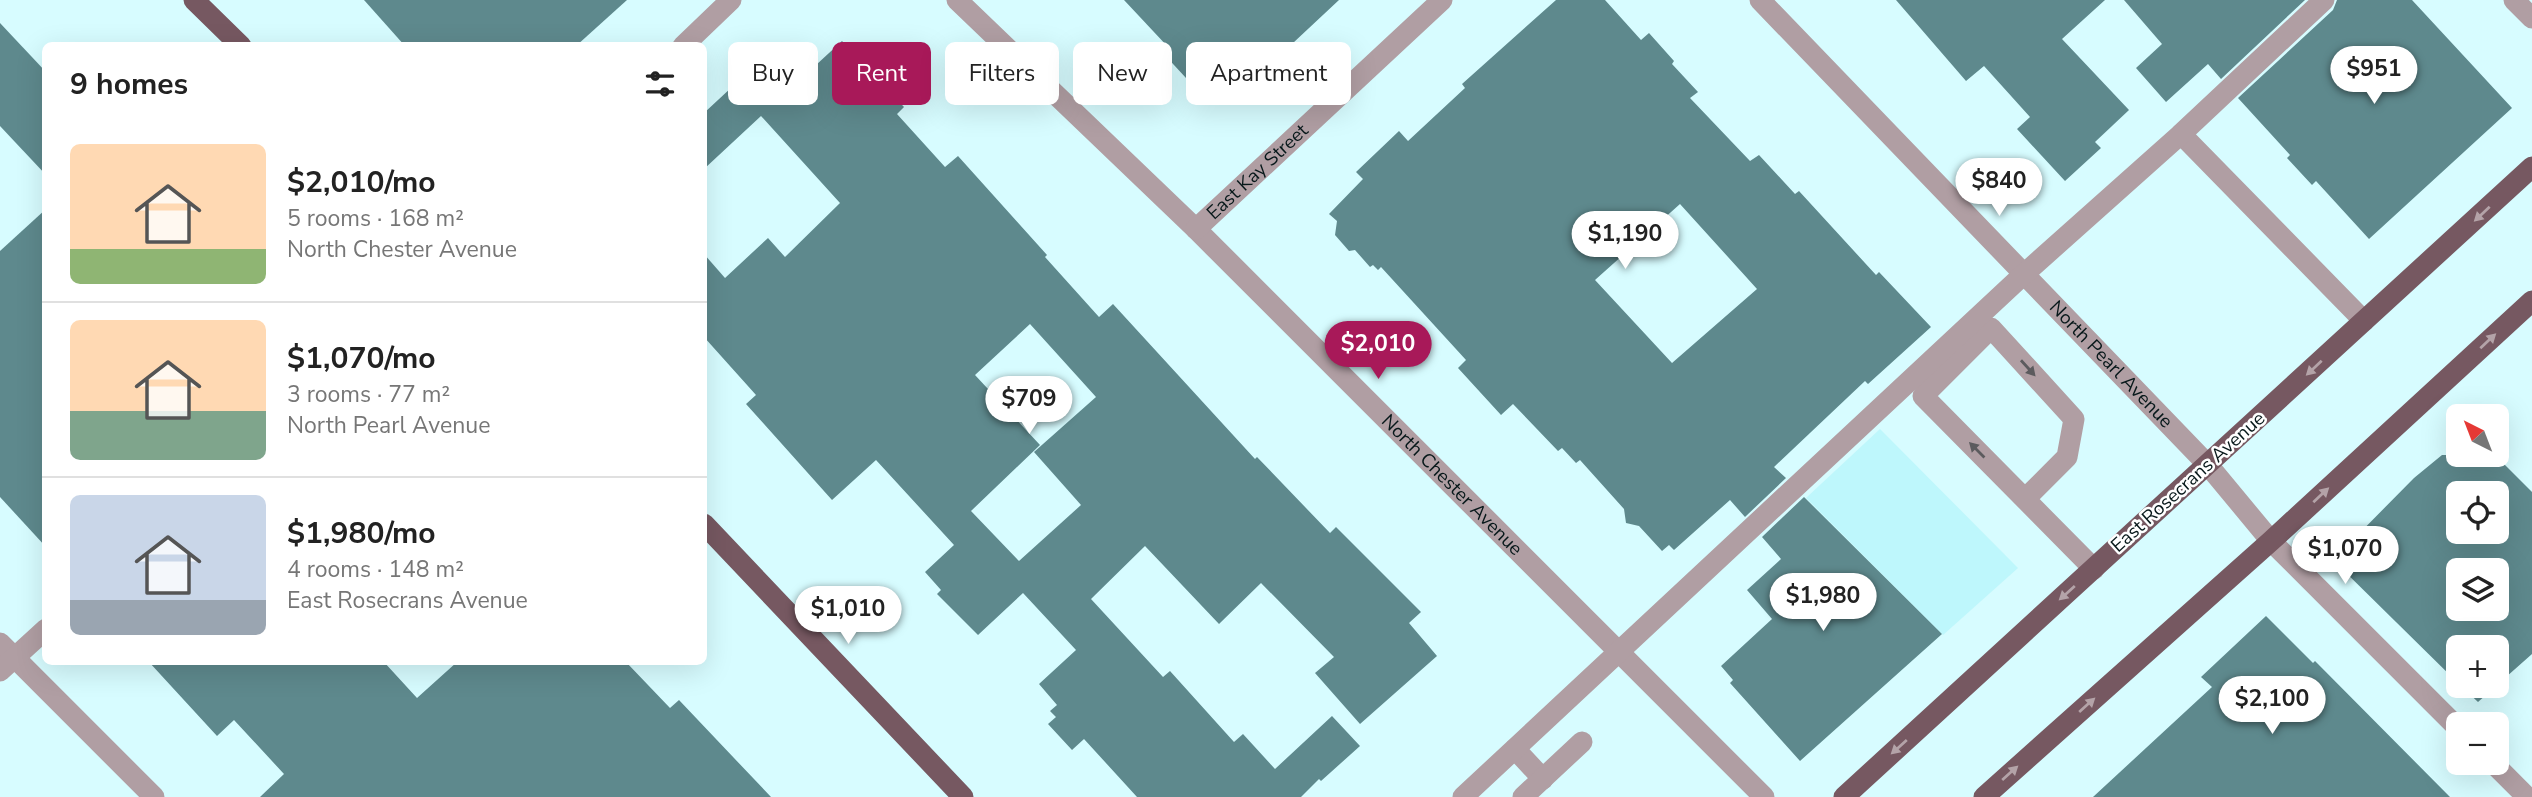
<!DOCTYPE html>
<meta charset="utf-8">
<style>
body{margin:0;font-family:"Nunito Sans",sans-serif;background:#f2f2f2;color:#222;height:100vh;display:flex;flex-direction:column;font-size:26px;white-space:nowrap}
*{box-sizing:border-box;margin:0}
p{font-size:23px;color:#767676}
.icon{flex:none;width:38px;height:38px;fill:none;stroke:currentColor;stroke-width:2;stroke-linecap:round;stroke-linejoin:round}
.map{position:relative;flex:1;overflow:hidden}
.panel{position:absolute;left:42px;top:42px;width:665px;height:623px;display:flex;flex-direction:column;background:#fff;border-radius:10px;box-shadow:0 7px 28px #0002}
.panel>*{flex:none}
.banner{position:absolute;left:728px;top:42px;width:665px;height:63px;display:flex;gap:14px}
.needle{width:46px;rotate:318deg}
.buttons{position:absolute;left:2446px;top:404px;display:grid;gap:14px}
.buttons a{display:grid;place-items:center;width:63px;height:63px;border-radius:10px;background:#fff;box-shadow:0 7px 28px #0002;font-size:35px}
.price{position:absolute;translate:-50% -60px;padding:0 16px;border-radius:24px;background:#fff;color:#222;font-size:23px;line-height:46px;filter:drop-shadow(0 2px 4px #0008)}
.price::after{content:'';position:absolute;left:50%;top:42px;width:21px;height:16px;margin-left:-10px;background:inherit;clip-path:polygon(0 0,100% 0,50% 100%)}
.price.active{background:#a81959;color:#fff}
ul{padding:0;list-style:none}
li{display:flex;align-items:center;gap:21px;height:175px;padding:0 28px}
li+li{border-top:2px solid #e0e0e0}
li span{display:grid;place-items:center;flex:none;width:196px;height:140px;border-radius:10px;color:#555}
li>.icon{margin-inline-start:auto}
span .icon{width:84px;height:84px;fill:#fffc;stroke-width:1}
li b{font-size:30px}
h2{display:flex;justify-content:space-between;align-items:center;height:84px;padding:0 28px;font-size:30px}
.chip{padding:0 24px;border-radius:10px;background:#fff;box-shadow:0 7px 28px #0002;font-size:24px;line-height:63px}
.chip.active{background:#a81959;color:#fff}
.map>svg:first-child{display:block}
</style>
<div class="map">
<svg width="2532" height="797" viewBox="0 0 2532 797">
<rect width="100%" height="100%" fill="#d7fcff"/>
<polygon fill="#bef7fc" points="1880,429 2018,568 1943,635 1806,498"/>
<g fill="#5e898d" fill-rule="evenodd">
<polygon points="364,0 627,0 576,46 405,46"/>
<polygon points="1124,0 1339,0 1248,85 1215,50 1186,78 1162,52 1168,47"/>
<path d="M1556 0H1605L1641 40 1649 33 1674 61 1672 64 1698 92 1690 98 1750 161 1759 155 1795 194 1799 191 1876 275 1879 272 1931 327 1868 384 1865 381 1774 467 1786 478 1745 517 1730 500 1674 550 1669 545 1662 551 1639 526 1626 523 1624 509 1580 460 1576 463 1562 448 1558 451 1513 404 1501 415 1458 368 1466 360 1381 267 1378 270 1373 265 1370 267 1355 250 1349 251 1335 235 1337 221 1329 214 1363 179 1356 172 1399 131 1408 141 1465 88 1462 84ZM1680 204 1757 289 1672 363 1595 280Z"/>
<polygon points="1896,0 2105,0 2062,39 2129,110 2095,142 2101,148 2065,181 2017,129 2030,117 1984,66 1966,81"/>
<polygon points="2124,0 2305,0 2221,79 2208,64 2166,102 2136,68 2162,44"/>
<polygon points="2337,0 2412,0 2512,108 2369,239 2316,181 2312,185 2287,158 2290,155 2238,98 2333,10"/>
<polygon points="0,23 46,72 46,175 0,126"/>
<path d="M842 41 904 107 897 114 945 167 958 156 1047 255 1045 257 1099 317 1113 304 1255 459 1257 457 1330 533 1336 527 1421 612 1409 623 1437 656 1360 724 1315 673 1334 657 1261 583 1219 624 1145 546 1091 599 1163 677 1170 671 1234 742 1243 734 1275 769 1332 716 1360 746 1321 781 1319 779 1301 797H1137L1084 739 1072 750 1048 724 1056 717 1050 711 1057 705 1039 684 1076 650 1023 593 978 635 937 594 941 590 925 572 954 545 876 460 832 500 746 404 756 395 704 337V254L725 278 768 238 785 257 840 203 761 116 704 169V113L775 47 803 77ZM1030 324 1096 397 1034 452 1081 505 1019 561 971 511 1040 445 975 375Z"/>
<polygon points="46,209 46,547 0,497 0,251"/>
<path d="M2442 455H2495L2532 492V654L2497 685V648H2459V684L2333 560 2414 478ZM2459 494H2497V532H2459ZM2459 570H2497V609H2459Z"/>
<polygon points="1804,497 1942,634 1800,761 1730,683 1733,680 1721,666 1772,619 1747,590 1781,559 1762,537"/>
<polygon points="2266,616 2313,663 2315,661 2450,797 2093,797 2212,687 2201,677"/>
<polygon points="149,662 384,662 417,698 457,662 626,662 670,708 679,700 771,797 260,797 284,774 234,720 217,736"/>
<polygon points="2461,686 2496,686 2478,702"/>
</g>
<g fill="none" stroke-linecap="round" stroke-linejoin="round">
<g stroke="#b09ea3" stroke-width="21">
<path id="s1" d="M957 0 1196 229 1764 797"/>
<path id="s2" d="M1760 0 2208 465 2271 541 2459 729"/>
<polyline points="2514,0 2532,18"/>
<polyline points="683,46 731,0"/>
<polyline points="2181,134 2364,321"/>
<path id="s3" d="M1196 229 1442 0"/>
<polyline points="2026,498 2067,457 2074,419 1991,328 1923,396 2094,569"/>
<polyline points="0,643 154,797"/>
<polyline points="0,671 46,629"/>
<polyline points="1515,749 1543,779"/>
<polyline points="2493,763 2527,797"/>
<polyline points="1463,797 2024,274 2181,134 2324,0"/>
<polyline points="1523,797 1582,742"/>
</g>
<g stroke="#765861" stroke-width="21">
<polyline points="194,0 241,46"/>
<polyline points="704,524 963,797"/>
<polyline points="1844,797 2532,167"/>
<polyline points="1984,797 2271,541 2532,301"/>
</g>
</g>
<defs><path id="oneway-solid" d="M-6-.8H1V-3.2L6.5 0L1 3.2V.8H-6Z" transform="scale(1.75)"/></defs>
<g fill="#b4a3a8">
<use href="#oneway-solid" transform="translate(2482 214) rotate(137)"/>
<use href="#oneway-solid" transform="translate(2488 341) rotate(-43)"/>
<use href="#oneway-solid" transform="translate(2314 368) rotate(137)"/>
<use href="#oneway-solid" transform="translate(2321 495) rotate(-43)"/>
<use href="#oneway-solid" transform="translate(2067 593) rotate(138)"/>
<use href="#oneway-solid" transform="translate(2087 705) rotate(-42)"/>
<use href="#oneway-solid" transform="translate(1899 747) rotate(138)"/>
<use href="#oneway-solid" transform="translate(2010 773) rotate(-42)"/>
</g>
<g fill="#5c5b5e">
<use href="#oneway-solid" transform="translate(2028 368) rotate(48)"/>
<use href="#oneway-solid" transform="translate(1977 450) rotate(-135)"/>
</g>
<g text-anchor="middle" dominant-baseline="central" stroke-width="5" stroke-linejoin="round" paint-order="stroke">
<g font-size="19" fill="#07181a" stroke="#fff">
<text stroke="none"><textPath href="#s3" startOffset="84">East Kay Street</textPath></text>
<text stroke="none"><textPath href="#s2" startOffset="506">North Pearl Avenue</textPath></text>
<text transform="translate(2188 482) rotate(-42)">East Rosecrans Avenue</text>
<text stroke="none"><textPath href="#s1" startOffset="693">North Chester Avenue</textPath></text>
</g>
</g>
</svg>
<div class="buttons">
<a><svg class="needle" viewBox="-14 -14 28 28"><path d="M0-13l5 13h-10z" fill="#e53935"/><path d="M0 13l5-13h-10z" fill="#767676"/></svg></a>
<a><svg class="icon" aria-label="locate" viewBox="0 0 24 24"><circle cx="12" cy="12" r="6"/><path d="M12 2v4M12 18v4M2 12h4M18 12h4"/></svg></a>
<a><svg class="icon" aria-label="layers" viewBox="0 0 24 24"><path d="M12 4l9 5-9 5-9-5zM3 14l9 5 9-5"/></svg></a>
<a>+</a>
<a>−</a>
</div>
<b class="price" style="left:2374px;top:106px">$951</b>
<b class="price" style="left:1999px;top:218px">$840</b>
<b class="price" style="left:1625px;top:271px">$1,190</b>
<b class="price active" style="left:1378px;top:381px">$2,010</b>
<b class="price" style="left:1029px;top:436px">$709</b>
<b class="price" style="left:2345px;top:586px">$1,070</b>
<b class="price" style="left:1823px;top:633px">$1,980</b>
<b class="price" style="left:848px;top:646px">$1,010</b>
<b class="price" style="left:2272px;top:736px">$2,100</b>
<div class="banner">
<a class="chip">Buy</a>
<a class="chip active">Rent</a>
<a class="chip">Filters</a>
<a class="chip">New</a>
<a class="chip">Apartment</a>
</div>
<section class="panel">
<h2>9 homes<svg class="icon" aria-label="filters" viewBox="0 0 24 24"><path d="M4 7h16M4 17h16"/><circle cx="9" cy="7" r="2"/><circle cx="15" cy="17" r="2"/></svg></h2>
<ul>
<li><span style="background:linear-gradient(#ffd9b3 75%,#8fb573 0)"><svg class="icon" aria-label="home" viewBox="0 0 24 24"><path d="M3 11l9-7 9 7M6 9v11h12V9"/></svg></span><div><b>$2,010/mo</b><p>5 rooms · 168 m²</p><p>North Chester Avenue</p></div></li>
<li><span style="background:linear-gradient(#ffd9b3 65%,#7fa58c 0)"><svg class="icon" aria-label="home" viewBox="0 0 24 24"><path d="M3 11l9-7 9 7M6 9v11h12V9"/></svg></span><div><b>$1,070/mo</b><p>3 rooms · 77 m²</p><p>North Pearl Avenue</p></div></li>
<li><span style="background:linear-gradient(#c9d6e8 75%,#9aa5b1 0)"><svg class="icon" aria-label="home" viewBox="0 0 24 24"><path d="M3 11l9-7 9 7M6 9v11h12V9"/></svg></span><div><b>$1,980/mo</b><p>4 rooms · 148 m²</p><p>East Rosecrans Avenue</p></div></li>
</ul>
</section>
</div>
